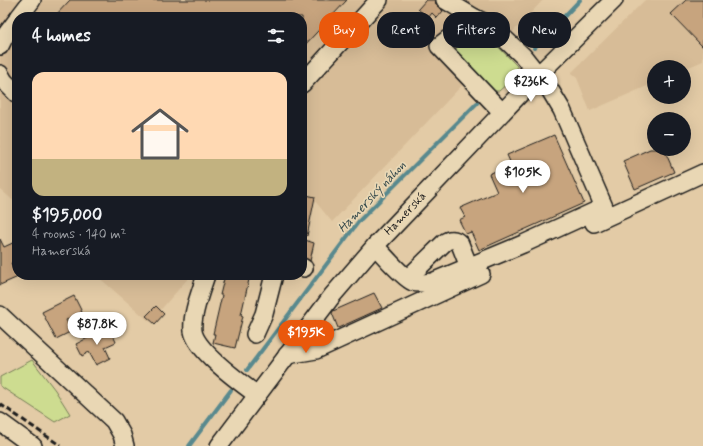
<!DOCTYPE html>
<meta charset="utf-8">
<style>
body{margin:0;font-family:Mynerve,sans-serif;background:#20242c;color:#f1f3f6;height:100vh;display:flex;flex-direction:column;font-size:15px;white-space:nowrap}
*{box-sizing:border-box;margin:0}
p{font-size:13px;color:#9ea1a6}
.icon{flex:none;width:22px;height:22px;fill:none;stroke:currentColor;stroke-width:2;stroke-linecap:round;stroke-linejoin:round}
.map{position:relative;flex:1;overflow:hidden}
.panel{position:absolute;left:12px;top:12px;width:295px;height:268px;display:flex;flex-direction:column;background:#171b24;border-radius:16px;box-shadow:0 4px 16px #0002}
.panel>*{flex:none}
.banner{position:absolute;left:319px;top:12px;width:324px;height:36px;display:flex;gap:8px}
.controls{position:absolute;left:647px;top:60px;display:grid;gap:8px}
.controls a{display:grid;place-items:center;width:44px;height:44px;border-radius:50%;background:#171b24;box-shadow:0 4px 16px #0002;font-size:20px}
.price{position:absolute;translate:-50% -34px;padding:0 9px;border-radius:14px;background:#fff;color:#222;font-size:13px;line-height:26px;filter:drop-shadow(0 1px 2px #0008)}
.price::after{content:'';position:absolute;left:50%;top:24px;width:12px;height:9px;margin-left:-6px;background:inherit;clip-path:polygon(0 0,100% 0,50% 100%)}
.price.current{background:#ea580c;color:#fff}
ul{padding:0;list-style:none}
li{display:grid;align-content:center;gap:8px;height:212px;padding:0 20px}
li span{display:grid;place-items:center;height:124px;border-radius:12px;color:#555}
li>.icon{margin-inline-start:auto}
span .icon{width:72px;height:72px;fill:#fffc;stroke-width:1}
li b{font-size:17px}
h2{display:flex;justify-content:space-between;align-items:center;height:48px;padding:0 20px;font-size:17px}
.pill{padding:0 14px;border-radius:16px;background:#171b24;box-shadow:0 4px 16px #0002;font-size:14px;line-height:36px}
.pill.current{background:#ea580c;color:#fff}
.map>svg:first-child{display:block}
</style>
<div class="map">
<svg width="703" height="446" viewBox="0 0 703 446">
<rect width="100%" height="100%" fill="#e3cba6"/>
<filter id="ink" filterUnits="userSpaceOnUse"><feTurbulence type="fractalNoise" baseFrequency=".025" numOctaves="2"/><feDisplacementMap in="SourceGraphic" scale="8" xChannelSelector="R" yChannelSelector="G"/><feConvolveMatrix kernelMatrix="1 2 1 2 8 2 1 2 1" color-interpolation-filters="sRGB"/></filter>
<g filter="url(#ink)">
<g fill="#d7bc97">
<polygon points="0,0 543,0 332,222 302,185 302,17 17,17 17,204 0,189"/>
<polygon points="645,0 703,0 703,61 684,69 684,67 654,67 654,83 590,111 577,78 571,73"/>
<polygon points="96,275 191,275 150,322"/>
</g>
<g fill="#cddc90" stroke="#747c56">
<path d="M477 31 488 36 517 66 518 74 499 91H492L457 55C454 41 464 31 477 31Z"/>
<polygon points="32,360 55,390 70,414 55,422 0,386 0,377"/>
</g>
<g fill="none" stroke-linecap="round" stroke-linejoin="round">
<g stroke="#58898e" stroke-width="4">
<polyline points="534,48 580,0"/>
<polyline points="247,370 359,221 477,103"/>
<polyline points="189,446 231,390"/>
</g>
</g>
<g fill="#c7a47e" stroke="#1c1c1c">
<polygon points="70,0 347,0 302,48 302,17 54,17"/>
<polygon points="426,0 435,0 436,5 443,11 437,18 432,13 428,18 418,9"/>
<polygon points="686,0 703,0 703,47 671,14"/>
<polygon points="554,135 584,203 479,250 471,232 466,234 459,220 465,217 460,208 497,192 489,174 511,164 507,155"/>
<polygon points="650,149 664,149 674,172 635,189 623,161"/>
<polygon points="302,194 315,197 307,236 302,235"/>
<polygon points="0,239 4,247 17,241 17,260 11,263 18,277 0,285"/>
<polygon points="302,239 314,243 310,261 302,257"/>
<polygon points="225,275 250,275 241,315 243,316 235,348 213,343 215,334 213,334 222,295 220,295"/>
<polygon points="374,293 382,308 338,328 332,313 333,311"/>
<polygon points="74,296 82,312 66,320 72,331 56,339 42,312"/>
<polygon points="156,306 164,314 155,324 146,316"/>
<polygon points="109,327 116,342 105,347 110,358 96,365 89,352 82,356 76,344"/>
</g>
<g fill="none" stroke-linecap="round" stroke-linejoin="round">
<defs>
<g id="minor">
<polyline points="445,0 475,18"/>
<polyline points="19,17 32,0"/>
<polyline points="0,46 5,36 17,20"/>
<polyline points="0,74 4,81 17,94"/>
<polyline points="302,84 379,0"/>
<polyline points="594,223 703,173"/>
<path d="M375 246C384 255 402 277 413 282 418 284 426 283 432 282L523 244 604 207 562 110 550 90 523 56 490 25 475 18 439 46 502 112"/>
<polyline points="302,267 304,268"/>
<path d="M206 275C201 291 191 315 193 331 196 351 241 383 257 395"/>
<path d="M408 278 444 243C449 239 455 238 460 244L469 267"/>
<polyline points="0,315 114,421 122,435 125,446"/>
<polyline points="255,334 264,314 274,275"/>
<polyline points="287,355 316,350 481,274"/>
<polyline points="0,422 33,446"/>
<path id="s1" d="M219 446 332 296 375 246 538 75 614 0"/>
</g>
</defs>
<use href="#minor" stroke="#1c1c1c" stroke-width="20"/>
<use href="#minor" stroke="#e9d7b4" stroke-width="17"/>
<polyline stroke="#1c1c1c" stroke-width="3" stroke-dasharray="6 3" stroke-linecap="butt" points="0,404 61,446"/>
</g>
</g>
<g text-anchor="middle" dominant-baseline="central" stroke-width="3.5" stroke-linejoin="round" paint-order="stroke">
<g font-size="12" fill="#1c1c1c" stroke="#e9d7b4">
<text stroke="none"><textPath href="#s1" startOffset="298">Hamerská</textPath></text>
</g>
<g font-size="13" font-style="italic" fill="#35494c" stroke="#e9d7b4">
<text transform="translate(372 197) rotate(-47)">Hamerský náhon</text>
</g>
</g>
</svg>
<div class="controls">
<a>+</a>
<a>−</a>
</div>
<b class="price" style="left:531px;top:103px">$236K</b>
<b class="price" style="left:523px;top:194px">$105K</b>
<b class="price" style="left:97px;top:346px">$87.8K</b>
<b class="price current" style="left:306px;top:354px">$195K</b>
<div class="banner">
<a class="pill current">Buy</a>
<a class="pill">Rent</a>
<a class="pill">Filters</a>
<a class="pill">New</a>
</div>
<section class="panel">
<h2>4 homes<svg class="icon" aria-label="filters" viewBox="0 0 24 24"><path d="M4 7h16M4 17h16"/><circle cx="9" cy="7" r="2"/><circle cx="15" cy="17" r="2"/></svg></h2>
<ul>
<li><span style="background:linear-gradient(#ffd9b3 70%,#c2b280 0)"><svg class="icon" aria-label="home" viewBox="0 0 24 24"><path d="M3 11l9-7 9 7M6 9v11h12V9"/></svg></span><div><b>$195,000</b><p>4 rooms · 140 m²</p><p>Hamerská</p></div></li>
</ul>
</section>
</div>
